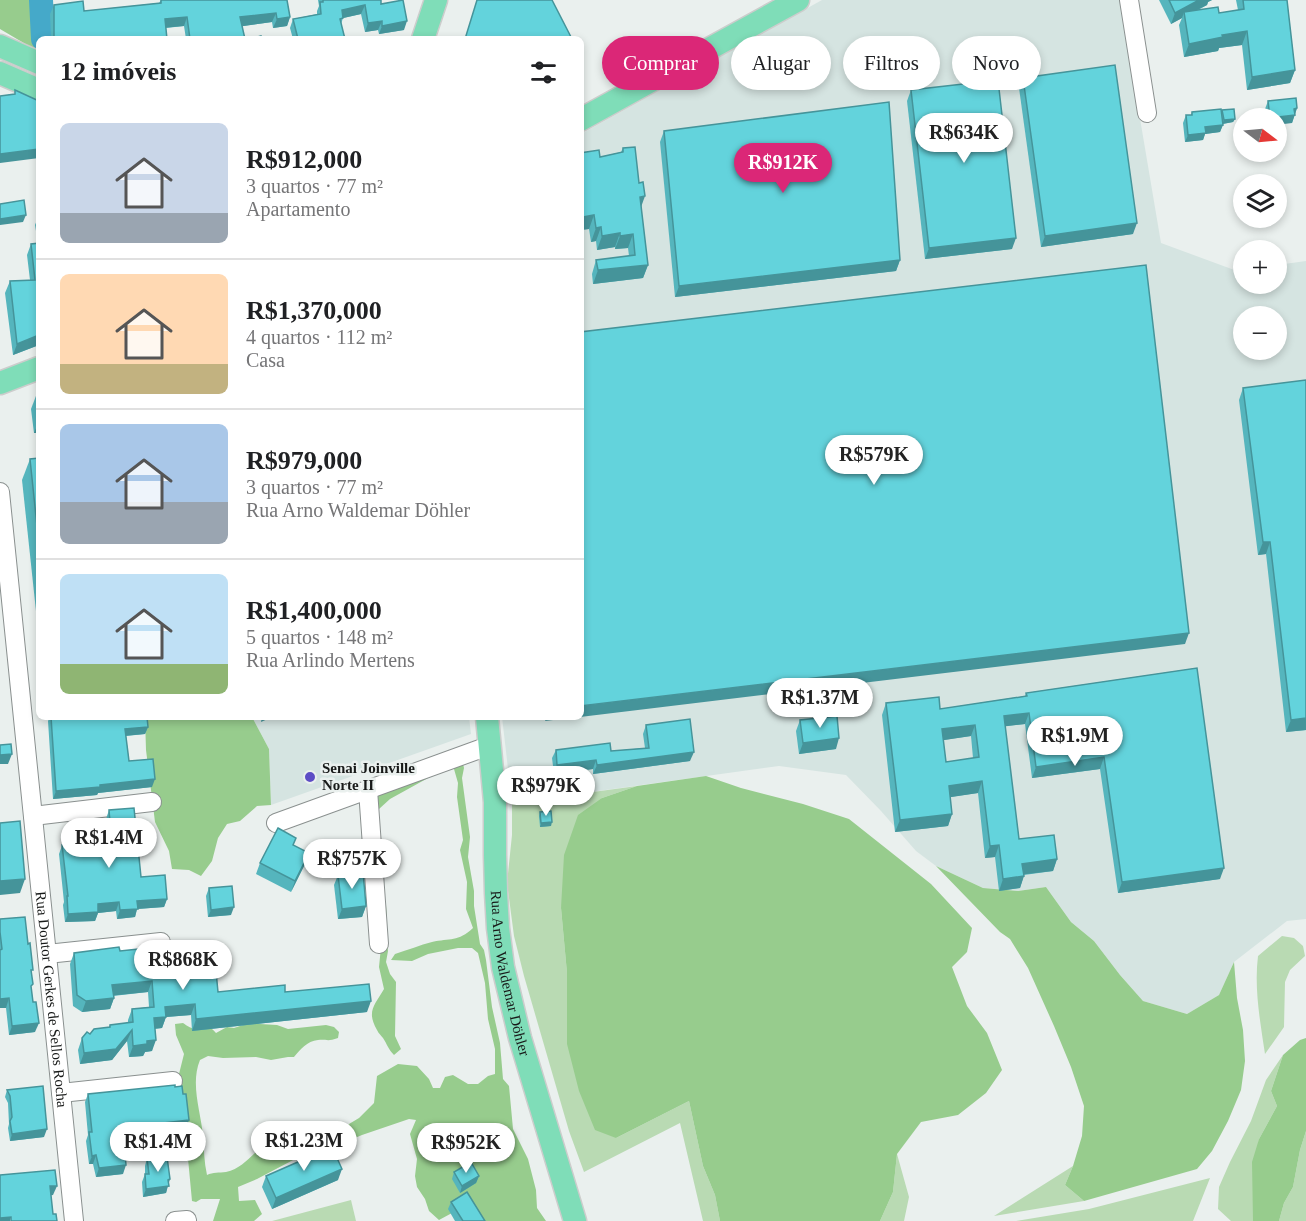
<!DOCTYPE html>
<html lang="pt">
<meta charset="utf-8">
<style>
body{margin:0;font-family:"Times New Roman",serif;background:#f2f2f2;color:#202124;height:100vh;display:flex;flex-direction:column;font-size:22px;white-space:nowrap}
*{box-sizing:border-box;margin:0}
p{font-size:20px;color:#757577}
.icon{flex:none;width:33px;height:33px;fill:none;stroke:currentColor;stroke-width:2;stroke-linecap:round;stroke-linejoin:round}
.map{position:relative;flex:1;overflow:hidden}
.panel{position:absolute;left:36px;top:36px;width:548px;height:684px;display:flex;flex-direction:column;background:#fff;border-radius:9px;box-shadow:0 3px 9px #0003}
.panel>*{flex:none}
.hud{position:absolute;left:602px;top:36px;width:570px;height:54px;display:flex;gap:12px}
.needle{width:39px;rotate:106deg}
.buttons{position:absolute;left:1233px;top:108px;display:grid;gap:12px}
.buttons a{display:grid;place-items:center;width:54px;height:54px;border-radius:50%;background:#fff;box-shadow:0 3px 9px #0003;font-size:30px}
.price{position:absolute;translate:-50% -51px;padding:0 14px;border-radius:21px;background:#fff;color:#222;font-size:20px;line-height:39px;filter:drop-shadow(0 2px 3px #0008)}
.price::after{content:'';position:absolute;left:50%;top:36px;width:18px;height:14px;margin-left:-9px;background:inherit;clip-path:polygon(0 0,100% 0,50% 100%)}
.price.on{background:#db2777;color:#fff}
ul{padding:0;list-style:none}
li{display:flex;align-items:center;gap:18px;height:150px;padding:0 24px}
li+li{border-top:2px solid #e0e0e0}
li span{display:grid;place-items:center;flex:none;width:168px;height:120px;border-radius:9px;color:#555}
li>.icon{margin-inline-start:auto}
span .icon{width:72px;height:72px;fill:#fffc;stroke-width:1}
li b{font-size:26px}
h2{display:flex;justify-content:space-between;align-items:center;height:72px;padding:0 24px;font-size:26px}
.chip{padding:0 21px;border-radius:27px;background:#fff;box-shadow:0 3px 9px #0003;font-size:21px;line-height:54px}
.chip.on{background:#db2777;color:#fff}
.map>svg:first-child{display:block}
</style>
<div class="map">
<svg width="1306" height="1221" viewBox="0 0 1306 1221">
<rect width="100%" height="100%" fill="#eaf0ee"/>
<g fill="#d5e4e1" fill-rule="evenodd">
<path d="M822 0H1120L1161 243 1237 271 1243 270 1244 284H1276L1277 265 1306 261V919L1287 921 1234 962 1219 995 1187 1014 1143 1001 1120 975 1094 941 1071 922 1046 887 1018 891 983 888 936 866 916 851 881 811 846 775 779 766 512 803 502 717H580L581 134ZM1244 316H1276V350H1244Z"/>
<polygon points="252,717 469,717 471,734 271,805 269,749"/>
</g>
<g fill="#b9dab3">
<polygon points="637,786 602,798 561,908 567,973 616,1138 689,1101 703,1166 715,1195 720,1221 703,1221 680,1123 584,1172 569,1131 524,976 514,936 507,883 512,835 512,803"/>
<path d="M1282 936 1294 938 1303 946 1305 956 1290 970 1285 982 1284 1027 1265 1054C1260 1021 1254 988 1258 956Z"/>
<polygon points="1283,1055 1271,1091 1277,1106 1259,1139 1254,1196 1253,1221 1231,1221 1218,1209 1219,1187 1230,1162 1251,1121 1266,1080"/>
<polygon points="1306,1131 1306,1221 1279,1221 1284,1203 1293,1187 1300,1150"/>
<polygon points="897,1154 909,1197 904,1221 880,1221 893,1192"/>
<polygon points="1073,1166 1065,1185 1084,1201 994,1216"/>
<polygon points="1210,1178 1193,1221 1016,1221 1089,1209"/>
<polygon points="351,1200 356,1221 272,1221"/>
</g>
<g fill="#97cc8d">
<polygon points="0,0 42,0 39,52 0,29"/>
<polygon points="145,717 252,717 269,749 271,805 257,806 240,821 227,824 218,838 212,861 201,876 189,870 172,869 169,851 155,822 146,750"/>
<path d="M462 759 464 768 462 778 470 837 468 857 474 891V906L480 944 484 950 486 960 492 1007 500 1043 503 1079 509 1086 513 1129 528 1159 536 1190 537 1208 546 1221H464L452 1213 439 1220 429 1211 425 1199 417 1187 415 1176 417 1159 410 1134 416 1120 409 1119 362 1135 336 1146 313 1152 295 1159 257 1179 238 1187 239 1201 255 1200 262 1214 254 1221H213L220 1199H201L196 1202 192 1201 182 1095 178 1089 179 1074 184 1054 176 1035 175 1024 183 1023C187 1026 192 1029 198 1029 207 1028 209 1025 216 1033L227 1027 234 1028 252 1022 260 1024 277 1025 288 1029 326 1025 334 1027 339 1032 338 1038C327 1042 327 1039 318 1040 307 1041 300 1050 294 1057H288L271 1060 256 1057 223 1058 208 1056 200 1060C190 1084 201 1112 203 1136 204 1149 204 1162 207 1175 213 1172 219 1173 226 1172 239 1169 246 1161 255 1153L272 1154 301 1141 344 1127 359 1118 374 1103 377 1076 398 1064 417 1066 429 1079 433 1088H440L445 1077 453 1075 468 1084H478L488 1076 495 1074V1049L488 1019 485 983 478 953 472 948H458L428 954 412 961 391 960 395 954C408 950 420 945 432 942 450 938 458 942 473 928L466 909 467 882 460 850 463 840 457 797 458 783 454 769H449L428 778 390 799 379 809 378 841 384 868 382 891 386 905 387 920 386 933 388 951 386 962 390 974 396 982 395 1036 401 1049 394 1055C388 1049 387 1044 383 1038 380 1034 379 1034 377 1030 366 1011 375 1005 384 989L379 967 381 947 372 806 378 794Z"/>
<polygon points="706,776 741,788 803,804 849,819 931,884 972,928 967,952 952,967 967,1006 987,1033 1002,1070 986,1093 958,1115 921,1122 897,1154 893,1192 880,1221 720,1221 715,1195 703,1166 689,1101 616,1138 595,1130 579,1091 567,1044 567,973 561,908 564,855 578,815 602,798 637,786"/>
<polygon points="936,866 983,888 1018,891 1046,887 1071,922 1094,941 1120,975 1143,1001 1187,1014 1219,995 1234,962 1237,998 1243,1030 1245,1061 1241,1090 1228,1121 1212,1151 1197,1169 1084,1201 1065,1185 1073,1166 1082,1136 1084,1106 1071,1067 1054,1026 1028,968 1010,939 1000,932"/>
<polygon points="1306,1038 1306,1131 1300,1150 1293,1187 1284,1203 1279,1221 1253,1221 1252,1162 1259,1139 1277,1106 1271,1091 1283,1055 1300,1040"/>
</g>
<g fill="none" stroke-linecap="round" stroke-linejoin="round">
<polyline stroke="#45a9c9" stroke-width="24" points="41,0 43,39"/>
<defs>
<g id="minor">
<polyline points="1129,0 1147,113"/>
<path id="s1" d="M0 492 74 1221"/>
<polyline points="368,790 379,944"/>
<polyline points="33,816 152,802"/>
<polyline points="276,823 491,745"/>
<polyline points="47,954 161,942"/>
<polyline points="61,1093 173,1081"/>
<polyline points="175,1221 187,1220"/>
</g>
<g id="major">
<polyline points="423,39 436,0"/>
<polyline points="0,46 39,63"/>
<polyline points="0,73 39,90"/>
<polyline points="580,120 798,0"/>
<polyline points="0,383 39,368"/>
<path id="s2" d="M487 717 495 802V855L496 893 498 928 503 967 520 1038 575 1221"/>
</g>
</defs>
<use href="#minor" stroke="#8a908f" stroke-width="20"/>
<use href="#major" stroke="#cccdcc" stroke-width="25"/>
<use href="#minor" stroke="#fff" stroke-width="18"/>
<use href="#major" stroke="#7fddb8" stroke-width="22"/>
</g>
<g fill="#55b5bd" fill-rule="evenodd">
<polygon points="161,0 287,0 290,17 287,26 273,28 272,22 242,26 245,39 186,39 184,26 166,28 167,39 51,39 50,14 54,5 84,11 159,3"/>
<polygon points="318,0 381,0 381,4 404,30 379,34 378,30 365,32 361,14 343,18 341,24 345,39 293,39 290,28 293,19 317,14 317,11 319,6"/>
<polygon points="1159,0 1212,0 1208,2 1207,5 1198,10 1219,13 1238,10 1236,0 1287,0 1295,70 1290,83 1247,90 1242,45 1219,48 1218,51 1184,57 1179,25 1182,18 1171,24"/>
<polygon points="1023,78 1133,234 1041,247 1019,88"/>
<polygon points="911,90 1012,249 925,259 907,101"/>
<polygon points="1268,101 1297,108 1292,123 1276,118 1267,118 1265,109"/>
<polygon points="1222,110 1235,119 1233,122 1223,124 1220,132 1205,134 1203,140 1185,142 1183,123 1186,115 1191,115 1192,112 1222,112"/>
<polygon points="664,131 900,260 896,271 675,297 660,142"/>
<polygon points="623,148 641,206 648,265 643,278 593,284 592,274 596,260 629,256 628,248 615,249 615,247 597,250 596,241 591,242 589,229 580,230 580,153 600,157 621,152"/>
<polygon points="39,215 39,345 13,355 5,293 10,281 30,280 27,255 31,244 38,243 35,225"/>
<polygon points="39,388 39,433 34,433 31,409"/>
<polygon points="1243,388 1306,730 1286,732 1266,554 1258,555 1239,400"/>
<polygon points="39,458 39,639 22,480 30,459"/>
<path d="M1197 668 1220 879 1118 893 1100 769 1032 778 1025 724 1005 726 1019 839 1057 859 1053 871 1024 875 1020 888 999 891 995 857 985 858 978 793 950 797 952 814 948 826 895 832 882 715 886 703 940 709 1025 696 1026 693ZM971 736 973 758 946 762 943 740Z"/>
<polygon points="50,717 147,717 148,727 145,734 126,736 129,761 152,787 98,793 97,795 53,799 48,721"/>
<polygon points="800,720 836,749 799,754 796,731"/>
<polygon points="646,725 690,761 593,774 593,769 554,774 552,758 556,750 611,751 645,748 643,734"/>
<polygon points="109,810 141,877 167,899 164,907 137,909 135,917 117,919 116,911 98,913 95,921 65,922 63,905 64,902 59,854 64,840 107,836 106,819"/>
<polygon points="540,812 551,826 540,827 539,816"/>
<polygon points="294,845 305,864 291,892 256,874 260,863"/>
<polygon points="338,875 366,906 362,917 338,919 334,885"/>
<polygon points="209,888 231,915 208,917 206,896"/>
<polygon points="0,919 32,973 31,988 35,1032 9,1035 6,1008 0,1008"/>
<polygon points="148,945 173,954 218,992 285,992 367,1012 192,1031 191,1015 166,1017 162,1028 155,1029 152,1051 145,1052 143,1056 129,1057 127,1041 112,1060 80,1064 78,1050 82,1038 90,1034 109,1027 110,1025 128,1023 128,1020 132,1009 149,1007 148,992 113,996 114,998 110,1009 82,1012 73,1006 70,964 74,953 120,951 147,948"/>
<polygon points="7,1090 44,1137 10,1141 8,1128 9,1124 8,1103 5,1097"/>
<polygon points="88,1094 186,1128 162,1131 161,1134 141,1136 138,1148 124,1149 123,1174 96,1177 93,1164 89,1164 86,1141 88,1135 85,1102"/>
<polygon points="147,1158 168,1184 166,1193 143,1197 142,1182 145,1174 145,1166"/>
<polygon points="454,1172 479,1176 476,1183 460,1193 452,1179"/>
<polygon points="266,1176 338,1180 272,1209 262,1187"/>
<polygon points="451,1202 485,1221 455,1221 448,1209"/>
</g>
<g fill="#45949a">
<polygon points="1199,0 1212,0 1208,2 1207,5 1185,16 1184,12 1182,18 1171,24 1175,13"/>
<polygon points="365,5 361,14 339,19 342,10"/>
<polygon points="276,13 272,22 237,27 240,17"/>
<polygon points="187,17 184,26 162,28 165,19"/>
<polygon points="290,17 287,26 273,28 277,19"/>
<polygon points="382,21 378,30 365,32 368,23"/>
<polygon points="407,21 404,30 379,34 382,26"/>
<polygon points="1247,31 1242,45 1219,48 1218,51 1184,57 1189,44 1222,35"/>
<polygon points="1295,70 1290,83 1247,90 1252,77"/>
<polygon points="1297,108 1292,123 1276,125 1276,118 1270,118"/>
<polygon points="1235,119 1233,122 1222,124 1224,120"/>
<polygon points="1223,125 1220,132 1205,134 1203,140 1185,142 1188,135 1205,127"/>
<polygon points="39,149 39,158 0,163 0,154"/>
<polygon points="645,196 640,210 640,197"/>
<polygon points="26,215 23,222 0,225 0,219"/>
<polygon points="594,215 589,229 580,230 580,223 583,217"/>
<polygon points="1137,223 1133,234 1041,247 1045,236"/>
<polygon points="601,227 596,241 591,242 596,228"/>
<polygon points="620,233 615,247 597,250 602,236"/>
<polygon points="633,234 628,248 615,249 620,236"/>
<polygon points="1016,238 1012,249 925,259 929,248"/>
<polygon points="900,260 896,271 675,297 679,286"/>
<polygon points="648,265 643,278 593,284 598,270"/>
<polygon points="39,335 39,345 13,355 17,344"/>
<polygon points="39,421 39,433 34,433"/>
<polygon points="1263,542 1270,542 1266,554 1258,555"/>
<polygon points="1189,633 1185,644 580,717 580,706"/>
<polygon points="1029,713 1025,724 1000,727 1004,716"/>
<polygon points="262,717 272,717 261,722"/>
<polygon points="547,717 577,717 545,721"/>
<polygon points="1306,718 1306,730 1286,732 1291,720"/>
<polygon points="975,725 971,736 938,741 942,729"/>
<polygon points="148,727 145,734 123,736 125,729"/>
<polygon points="839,738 836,749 799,754 803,743"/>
<polygon points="694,752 690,761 593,774 597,765"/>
<polygon points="12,754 8,764 0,764 0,755"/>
<polygon points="1104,757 1100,769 1032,778 1036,767"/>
<polygon points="596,760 593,769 554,774 557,765"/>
<polygon points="155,779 152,787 98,793 97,795 53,799 56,791 129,781"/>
<polygon points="982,781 978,793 945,798 949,786"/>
<polygon points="952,814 948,826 895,832 900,820"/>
<polygon points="552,822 551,826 540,827 541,823"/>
<polygon points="999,845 995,857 985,858 990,846"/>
<polygon points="309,853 305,864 291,892 295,881"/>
<polygon points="1057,859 1053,871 1018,875 1022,864"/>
<polygon points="1224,868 1220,879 1118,893 1122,882"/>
<polygon points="1024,876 1020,888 999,891 1003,879"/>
<polygon points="25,879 20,893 0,895 0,881"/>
<polygon points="167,899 164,907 137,909 135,917 117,919 120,910 137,901"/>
<polygon points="119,902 116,911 98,913 95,921 65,922 68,914 98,904"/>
<polygon points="366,906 362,917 338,919 342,909"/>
<polygon points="234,907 231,915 208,917 211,910"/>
<polygon points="152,981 148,992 108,996 112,985"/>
<polygon points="9,998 6,1008 0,1008 0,999"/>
<polygon points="114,998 110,1009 82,1012 86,1001"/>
<polygon points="371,1001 367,1012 192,1031 196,1019"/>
<polygon points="195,1004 191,1015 166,1017 162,1028 150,1029 154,1018 165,1007"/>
<polygon points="39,1023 35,1032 9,1035 12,1026"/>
<polygon points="132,1030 127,1041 112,1060 80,1064 84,1053"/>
<polygon points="156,1040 152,1051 145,1052 143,1056 129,1057 133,1046 147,1041"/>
<polygon points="189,1120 186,1128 162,1131 161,1134 137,1137 140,1128 164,1123"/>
<polygon points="47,1129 44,1137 10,1141 12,1134"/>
<polygon points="141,1139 138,1148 120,1149 124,1141"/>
<polygon points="96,1155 93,1164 89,1164 92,1156"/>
<polygon points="126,1165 123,1174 96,1177 99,1168"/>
<polygon points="342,1169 338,1180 272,1209 276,1198"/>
<polygon points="479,1176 476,1183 460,1193 462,1186"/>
<polygon points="170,1179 166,1193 143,1197 146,1189"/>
<polygon points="50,1186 57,1186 53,1195 47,1196"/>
<polygon points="11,1217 10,1221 0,1221 0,1218"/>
</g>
<g fill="#63d3dc" stroke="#45949a" stroke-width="1.5" fill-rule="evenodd">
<polygon points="161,0 287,0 290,17 277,19 276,13 240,17 245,39 190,39 187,17 165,19 167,39 54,39 54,5 83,1 84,11 161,3"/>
<polygon points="323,0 381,0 381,4 403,0 407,21 382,26 382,21 368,23 365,5 342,10 343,18 340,19 345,39 298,39 293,19 321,14 320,2 323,2"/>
<polygon points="477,0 552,0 572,39 465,39"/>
<polygon points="1169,0 1199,0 1175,13"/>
<polygon points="1243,0 1287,0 1295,70 1252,77 1247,31 1222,35 1223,37 1189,44 1184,12 1218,7 1219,13 1244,9"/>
<polygon points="261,36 262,39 250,39"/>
<polygon points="1115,65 1137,223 1045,236 1023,78"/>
<polygon points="998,80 1016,238 929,248 911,90"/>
<polygon points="15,90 39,101 39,149 0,154 0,96 15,94"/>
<polygon points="1296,98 1297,108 1294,109 1295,115 1270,118 1268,101"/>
<polygon points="889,102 900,260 679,286 664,131"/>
<polygon points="1221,109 1223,125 1205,127 1206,133 1188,135 1186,115 1192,115 1192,112"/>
<polygon points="1234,109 1235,119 1224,120 1222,110"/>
<polygon points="635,147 639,183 643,182 645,196 640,197 648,265 598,270 596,260 635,255 633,234 620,236 620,233 602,236 601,227 596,228 594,215 583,217 580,198 580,153 599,150 600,157 623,152 623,148"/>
<polygon points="24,200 26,215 0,219 0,204"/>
<polygon points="39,243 39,335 17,344 10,281 35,280 31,244"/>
<polygon points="1146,265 1189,633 580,706 580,332"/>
<polygon points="1306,380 1306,718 1291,720 1270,542 1263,542 1243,388"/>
<polygon points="39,458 39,545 30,459"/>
<path d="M1197 668 1224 868 1122 882 1104 757 1036 767 1029 713 1004 716 1019 839 1054 835 1057 859 1022 864 1024 876 1003 879 999 845 990 846 982 781 949 786 952 814 900 820 886 703 939 697 940 709 1027 696 1026 693ZM975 725 979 757 946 762 942 729Z"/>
<polygon points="837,716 839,738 803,743 800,720"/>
<polygon points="51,717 147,717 148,727 125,729 129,761 153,759 155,779 100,785 100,787 56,791"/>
<polygon points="690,719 694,752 597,765 596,760 557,765 556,750 610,743 611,751 649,748 646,725"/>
<polygon points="11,744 12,754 0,755 0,745"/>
<polygon points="134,808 141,877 165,875 167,899 137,901 138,909 120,910 119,902 98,904 98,912 68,914 67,896 68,896 62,845 64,845 64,840 111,835 109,810"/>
<polygon points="551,811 552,822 541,823 540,812"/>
<polygon points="20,821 25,879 0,881 0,823"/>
<polygon points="278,828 296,838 293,845 309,853 295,881 260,863"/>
<polygon points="363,872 366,906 342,909 338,875"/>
<polygon points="232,886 234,907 211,910 209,888"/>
<polygon points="25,917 28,944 30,943 33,970 31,970 33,984 31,986 33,1002 36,1002 39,1023 12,1026 9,998 0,999 0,950 2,949 0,932 0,919"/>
<polygon points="172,942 173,954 214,950 218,992 285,985 285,992 369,984 371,1001 196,1019 195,1004 165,1007 166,1017 154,1018 156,1040 147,1041 147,1044 133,1046 132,1030 116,1049 84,1053 82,1038 87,1032 90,1034 94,1029 110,1027 110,1025 133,1022 132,1009 154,1007 152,981 112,985 114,998 86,1001 77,995 74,953 119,947 120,951 148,948 148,945"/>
<polygon points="175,1085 175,1087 182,1086 183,1094 186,1094 189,1120 164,1123 164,1126 140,1128 141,1139 124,1141 126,1165 99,1168 96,1155 92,1156 89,1132 92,1132 88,1094"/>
<polygon points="43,1086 47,1129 12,1134 10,1121 12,1117 10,1096 7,1090"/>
<polygon points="332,1147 342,1169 276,1198 266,1176"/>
<polygon points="167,1157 170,1179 168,1180 169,1186 146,1189 145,1174 149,1174 147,1158"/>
<polygon points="471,1162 479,1176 462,1186 454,1172"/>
<polygon points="55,1170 57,1186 50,1186 53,1214 56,1214 57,1221 11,1221 11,1217 0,1218 0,1175"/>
<polygon points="467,1192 485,1221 463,1221 451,1202"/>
</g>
<circle fill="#5d4dc5" stroke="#eaf0ee" stroke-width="2" cx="310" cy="777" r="6"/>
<g text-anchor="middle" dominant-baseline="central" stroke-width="5" stroke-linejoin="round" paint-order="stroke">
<g font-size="15" font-weight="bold" fill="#181a19" stroke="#eaf0ee" text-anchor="start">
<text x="322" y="768">Senai Joinville<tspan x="322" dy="17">Norte II</tspan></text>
</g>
<g font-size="15" fill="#181a19" stroke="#eaf0ee">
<text stroke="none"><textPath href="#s2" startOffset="258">Rua Arno Waldemar Döhler</textPath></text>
<text stroke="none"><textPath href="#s1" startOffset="510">Rua Doutor Gerkes de Sellos Rocha</textPath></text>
</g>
</g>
</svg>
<div class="buttons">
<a><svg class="needle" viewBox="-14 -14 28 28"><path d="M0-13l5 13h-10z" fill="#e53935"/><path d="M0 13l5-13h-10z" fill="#757577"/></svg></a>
<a><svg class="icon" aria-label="layers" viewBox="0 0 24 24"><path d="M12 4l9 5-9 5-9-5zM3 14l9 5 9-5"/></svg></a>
<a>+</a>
<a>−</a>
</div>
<b class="price" style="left:964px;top:164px">R$634K</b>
<b class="price on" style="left:783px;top:194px">R$912K</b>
<b class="price" style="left:874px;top:486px">R$579K</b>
<b class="price" style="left:820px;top:729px">R$1.37M</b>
<b class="price" style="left:1075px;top:767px">R$1.9M</b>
<b class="price" style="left:546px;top:817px">R$979K</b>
<b class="price" style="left:109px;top:869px">R$1.4M</b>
<b class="price" style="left:352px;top:890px">R$757K</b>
<b class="price" style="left:183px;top:991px">R$868K</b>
<b class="price" style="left:304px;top:1172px">R$1.23M</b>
<b class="price" style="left:158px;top:1173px">R$1.4M</b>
<b class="price" style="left:466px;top:1174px">R$952K</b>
<div class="hud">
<a class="chip on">Comprar</a>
<a class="chip">Alugar</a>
<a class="chip">Filtros</a>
<a class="chip">Novo</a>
</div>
<section class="panel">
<h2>12 imóveis<svg class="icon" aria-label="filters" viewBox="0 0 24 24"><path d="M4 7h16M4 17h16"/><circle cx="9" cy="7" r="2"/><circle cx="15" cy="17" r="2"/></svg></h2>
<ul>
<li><span style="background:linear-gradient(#c9d6e8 75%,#9aa5b1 0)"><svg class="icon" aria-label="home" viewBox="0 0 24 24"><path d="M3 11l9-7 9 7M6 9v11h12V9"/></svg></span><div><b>R$912,000</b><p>3 quartos · 77 m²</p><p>Apartamento</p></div></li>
<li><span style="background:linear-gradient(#ffd9b3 75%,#c2b280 0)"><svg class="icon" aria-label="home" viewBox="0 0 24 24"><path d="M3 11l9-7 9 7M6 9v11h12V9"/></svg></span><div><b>R$1,370,000</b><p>4 quartos · 112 m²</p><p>Casa</p></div></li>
<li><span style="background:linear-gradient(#a9c7e8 65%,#9aa5b1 0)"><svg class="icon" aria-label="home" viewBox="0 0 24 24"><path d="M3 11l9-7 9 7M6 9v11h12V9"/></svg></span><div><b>R$979,000</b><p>3 quartos · 77 m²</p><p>Rua Arno Waldemar Döhler</p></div></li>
<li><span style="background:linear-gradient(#bfe0f5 75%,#8fb573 0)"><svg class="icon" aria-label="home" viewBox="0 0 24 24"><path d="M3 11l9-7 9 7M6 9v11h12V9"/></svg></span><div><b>R$1,400,000</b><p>5 quartos · 148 m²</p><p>Rua Arlindo Mertens</p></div></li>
</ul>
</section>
</div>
